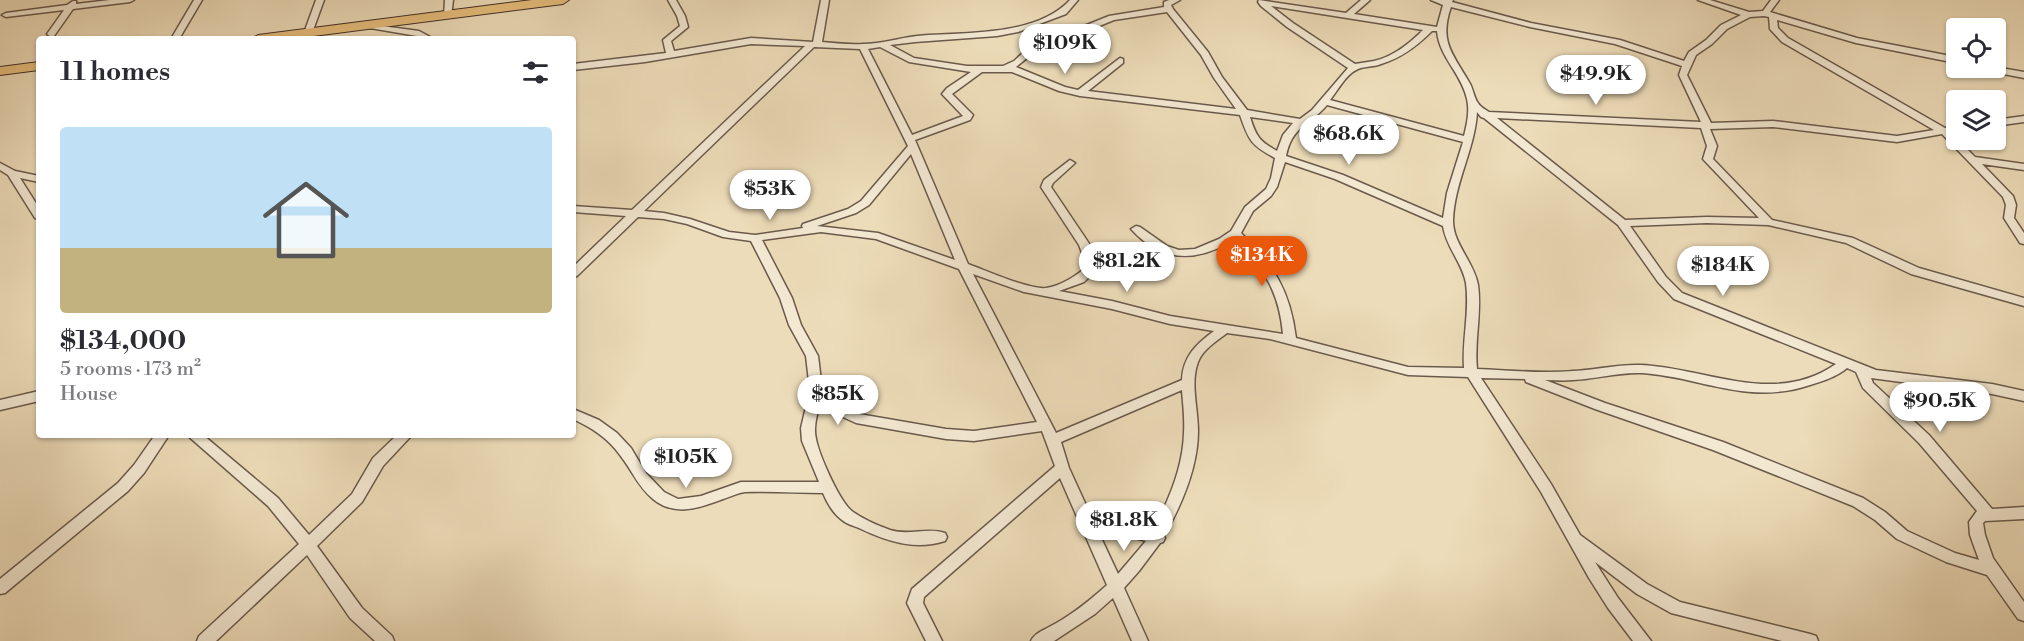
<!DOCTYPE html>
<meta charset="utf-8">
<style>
body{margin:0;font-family:"Libre Bodoni",serif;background:#f2f2f3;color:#2b2b33;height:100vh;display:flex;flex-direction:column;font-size:22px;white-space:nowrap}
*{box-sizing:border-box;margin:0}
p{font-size:20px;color:#7c7c81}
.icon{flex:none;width:33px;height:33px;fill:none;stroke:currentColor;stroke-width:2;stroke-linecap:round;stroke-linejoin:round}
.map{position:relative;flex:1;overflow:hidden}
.side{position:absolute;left:36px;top:36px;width:540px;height:402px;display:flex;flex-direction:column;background:#fff;border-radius:6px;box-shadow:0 2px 4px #0004}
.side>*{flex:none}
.tools{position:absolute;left:1946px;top:18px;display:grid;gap:12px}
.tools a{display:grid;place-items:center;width:60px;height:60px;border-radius:6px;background:#fff;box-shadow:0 2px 4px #0004;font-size:30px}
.price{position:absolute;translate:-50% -51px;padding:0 14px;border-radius:21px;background:#fff;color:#222;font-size:20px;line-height:39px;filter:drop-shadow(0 2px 3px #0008)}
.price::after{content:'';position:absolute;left:50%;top:36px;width:18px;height:14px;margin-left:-9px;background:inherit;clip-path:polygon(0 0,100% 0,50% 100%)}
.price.selected{background:#ea580c;color:#fff}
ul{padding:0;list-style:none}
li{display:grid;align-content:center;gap:12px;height:318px;padding:0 24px}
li+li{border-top:2px solid #e1e1e2}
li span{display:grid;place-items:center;height:186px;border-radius:6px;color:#555}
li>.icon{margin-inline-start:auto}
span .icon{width:108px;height:108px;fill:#fffc;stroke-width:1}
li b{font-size:26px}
h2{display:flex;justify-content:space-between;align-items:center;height:72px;padding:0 24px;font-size:26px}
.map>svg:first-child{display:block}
</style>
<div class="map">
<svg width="2024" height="641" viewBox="0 0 2024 641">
<rect width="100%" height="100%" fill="#eddcb9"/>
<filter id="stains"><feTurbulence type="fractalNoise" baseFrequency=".00333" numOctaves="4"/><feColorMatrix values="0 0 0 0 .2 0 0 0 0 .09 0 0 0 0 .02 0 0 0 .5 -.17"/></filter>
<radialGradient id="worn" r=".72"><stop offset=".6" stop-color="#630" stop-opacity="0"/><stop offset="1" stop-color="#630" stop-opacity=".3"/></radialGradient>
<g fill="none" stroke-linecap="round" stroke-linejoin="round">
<defs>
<g id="minor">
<polygon points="110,0 134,0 130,2 73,9 54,36 51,37 47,34 64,10 6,17 2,15 6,13 67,5 73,1 76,1 76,4"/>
<polygon points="194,0 202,0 179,39 171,39"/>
<polygon points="316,0 324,0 312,33 305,35 304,33"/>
<polygon points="445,0 453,0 451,17 444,15"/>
<path d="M668 0H676L685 16 688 27 671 41 674 51 751 38 813 42 821 0H829L822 42C835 43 849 45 863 44 881 44 899 38 917 36 964 32 1036 37 1070 0H1078L1066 14 1018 32 997 36 915 42 890 45 914 58 967 66H1003L1014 61 1027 49 1109 16 1164 7V2L1169 0H1180L1171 5 1173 9 1208 52 1222 77 1247 110 1300 119 1312 110 1348 68 1287 27 1261 6 1258 2 1259 0 1346 13 1361 0H1370L1354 14 1437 27 1443 5 1431 0H1453L1452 2 1531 23 1620 40 1684 61 1689 52 1706 40 1721 25 1741 15 1698 0H1710L1749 12 1763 11 1771 0H1779L1770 12 1857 38 1956 57V63L1856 43 1777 20 1778 28 1788 38 1945 128 1956 126V132L1951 133 1975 157 2024 164V170L1982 164 2013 196 2016 205 2014 218 2024 233V244L2020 243 2004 218 2006 205 2003 197 1942 134 1897 142 1773 127 1710 129 1717 146 1713 159 1772 220 1853 238 1919 268 2024 298V306L1911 274 1846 243 1768 225 1707 223 1630 226 1666 277 1682 293 1876 370 1992 384 2024 391V401L1992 394 1871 378 1873 383 1929 435 1992 509 2024 507V519L1985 521 1983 523 1985 535 1993 558 2024 602V621L2018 619 1987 575 1946 562 1897 539 1875 520 1853 506 1713 450 1595 409 1526 382 1525 379 1481 378 1551 484 1580 535 1647 584 1680 602 1810 634 1816 636 1818 641H1782L1671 613 1637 594 1595 562 1618 598 1651 641H1633L1608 608 1589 578 1541 492 1468 377 1408 375 1270 339 1227 333C1217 341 1203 349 1198 362 1190 383 1198 408 1198 431 1198 467 1182 504 1164 536L1165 538 1163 542 1160 543 1139 571 1124 588 1148 641H1132L1113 598 1095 614 1054 641H1031C1034 634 1042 631 1049 627 1071 616 1089 601 1107 585L1060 478 924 597 923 603 942 641H926L907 603 912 589 1055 466 1042 431 974 441 946 439 856 423 832 412 820 403C817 415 813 427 816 439 819 455 840 503 853 512 863 519 879 526 890 530 908 536 928 527 945 533L947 537 945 541C915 551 886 541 859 528 854 526 847 524 842 520 834 514 827 503 823 493 797 493 771 491 745 492 737 493 730 497 723 499 699 508 675 517 653 499 638 487 632 470 620 455 608 438 592 428 573 419V409L599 420 617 433 631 448 646 473 664 492 678 499 701 496 741 482H819L802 441 801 428 810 390 806 356 789 325 780 298 751 241 723 237 687 224 664 219 638 217 577 276 573 277V267L626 216 573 212V206L632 210 805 46 751 44 645 62 573 70V64L666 53 663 40 680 26 677 16ZM1271 6 1423 30C1410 43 1393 57 1374 61 1368 62 1361 63 1355 64L1293 23ZM1451 7 1530 27 1615 44 1682 66 1679 75 1701 122 1489 112C1486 110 1480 107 1478 103 1474 98 1473 88 1469 82 1452 53 1439 41 1451 7ZM1167 12 1201 55 1214 78 1236 109 1088 91 1123 63V59L1120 58 1078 90 1065 87 1016 67 1033 53 1114 20ZM1764 16 1769 17 1770 29 1782 42 1934 130 1897 136 1773 121 1711 123 1687 75 1696 55 1712 44 1727 29 1750 17ZM1432 31H1437C1439 57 1462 74 1467 99 1470 111 1467 124 1464 136L1330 100C1338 90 1346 74 1358 69 1365 66 1374 67 1381 64 1401 58 1417 46 1432 31ZM814 47 860 49 908 146 861 201 848 209 803 224 802 226 803 228 755 235 729 232 690 219 664 213 644 211ZM880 47 909 62 971 72 947 88 942 94 963 116 912 135 868 49ZM982 72H1012L1059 91 1080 96 1240 115C1249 141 1251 145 1275 158L1271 178 1266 189 1245 207 1231 231 1219 239 1195 249 1179 250 1167 246 1140 227 1136 226 1131 229C1162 263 1197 263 1235 239 1264 269 1279 291 1283 334L1170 316 1112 301 1059 291 1084 282 1099 267 1090 245 1051 187 1053 183 1075 163 1070 160 1044 180 1041 187 1079 245 1087 266C1077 276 1060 286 1046 288 1029 290 985 270 968 264L915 140 970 120 973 115 952 94ZM1327 105 1463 142 1447 193 1443 218 1343 175 1286 156C1292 126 1309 126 1327 105ZM1477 112 1481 117 1484 118 1618 225 1658 282 1674 299 1836 364C1774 407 1707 368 1641 365 1618 364 1596 370 1573 371 1541 374 1508 370 1477 369 1474 341 1482 313 1478 285 1474 262 1453 244 1453 221 1454 183 1475 149 1477 112ZM1250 117 1293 123 1283 135 1277 151C1259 141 1256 136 1250 117ZM1497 118 1701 128 1707 146 1703 159 1759 218 1707 217 1625 220ZM911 154 955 260 878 233 817 226 856 213 869 205ZM1285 162 1335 179 1443 226C1446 247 1462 262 1466 283 1470 311 1462 340 1464 368L1408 367 1296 338C1290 290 1274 266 1241 233L1253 211 1271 196 1277 187ZM821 232 876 239 959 269 1037 422 974 431 946 429 859 414 842 406 822 389 818 356 801 325 792 298 762 240ZM973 274 1024 292 1112 309 1170 324 1214 331C1196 344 1183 357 1182 380L1056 433ZM1847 368 1856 372 1863 388 1919 443 1977 511 1969 522 1970 535 1979 560 1955 553 1907 531 1885 512 1863 498 1723 442 1605 403 1545 380C1554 380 1564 381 1573 380 1596 379 1618 372 1642 373 1702 377 1747 406 1810 385 1823 381 1836 377 1847 368ZM1182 390C1183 404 1185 418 1184 433 1183 467 1169 501 1152 531L1090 514 1069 468 1061 442ZM1096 527 1146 541 1118 574Z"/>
<polygon points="367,24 419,31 434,39 423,39 417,36 370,28 367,28"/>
<polygon points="1995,67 2024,72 2024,78 1988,71 1984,68"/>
<polygon points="2024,116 2024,122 1995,126 1995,120"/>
<polygon points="0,163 15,171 39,176 39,182 20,178 39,208 39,219 35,218 8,175 0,170"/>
<polygon points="39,391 39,401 0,410 0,400"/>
<polygon points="155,435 169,435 144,473 128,491 5,593 0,594 0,579 118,483 134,465"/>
<polygon points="187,435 203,435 278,498 309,535 352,494 373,458 397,435 412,435 383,466 362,502 317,546 362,608 392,636 394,641 375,641 350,618 307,555 216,641 197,641 199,636 299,544 268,506"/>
</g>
<g id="primary">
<polygon points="532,0 569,0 563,4 290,39 251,39 258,35"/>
<polygon points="39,62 39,70 0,75 0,67"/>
</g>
</defs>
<use href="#minor" stroke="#6a5a4c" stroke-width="3"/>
<use href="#primary" stroke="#3f2e28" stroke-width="2"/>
<use href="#minor" fill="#f3e8d2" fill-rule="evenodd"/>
<use href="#primary" fill="#e6be7c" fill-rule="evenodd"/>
</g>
<rect width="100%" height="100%" filter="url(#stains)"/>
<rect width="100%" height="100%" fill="url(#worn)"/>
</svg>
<div class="tools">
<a><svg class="icon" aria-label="locate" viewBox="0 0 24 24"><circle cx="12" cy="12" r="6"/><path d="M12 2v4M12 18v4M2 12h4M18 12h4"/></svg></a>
<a><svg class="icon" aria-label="layers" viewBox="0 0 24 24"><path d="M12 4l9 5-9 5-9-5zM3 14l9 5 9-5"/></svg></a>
</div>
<b class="price" style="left:1065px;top:75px">$109K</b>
<b class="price" style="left:1596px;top:106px">$49.9K</b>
<b class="price" style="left:1349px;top:166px">$68.6K</b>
<b class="price" style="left:770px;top:221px">$53K</b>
<b class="price selected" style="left:1262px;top:287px">$134K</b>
<b class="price" style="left:1127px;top:293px">$81.2K</b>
<b class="price" style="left:1723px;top:297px">$184K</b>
<b class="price" style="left:838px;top:426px">$85K</b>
<b class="price" style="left:1940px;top:433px">$90.5K</b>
<b class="price" style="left:686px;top:489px">$105K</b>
<b class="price" style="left:1124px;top:552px">$81.8K</b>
<section class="side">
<h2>11 homes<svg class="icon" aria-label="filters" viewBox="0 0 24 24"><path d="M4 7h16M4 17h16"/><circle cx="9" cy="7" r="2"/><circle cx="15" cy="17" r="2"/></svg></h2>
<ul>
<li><span style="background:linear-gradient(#bfe0f5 65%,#c2b280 0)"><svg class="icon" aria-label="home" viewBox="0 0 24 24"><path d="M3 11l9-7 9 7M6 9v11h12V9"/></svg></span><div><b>$134,000</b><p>5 rooms · 173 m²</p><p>House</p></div></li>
</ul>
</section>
</div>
